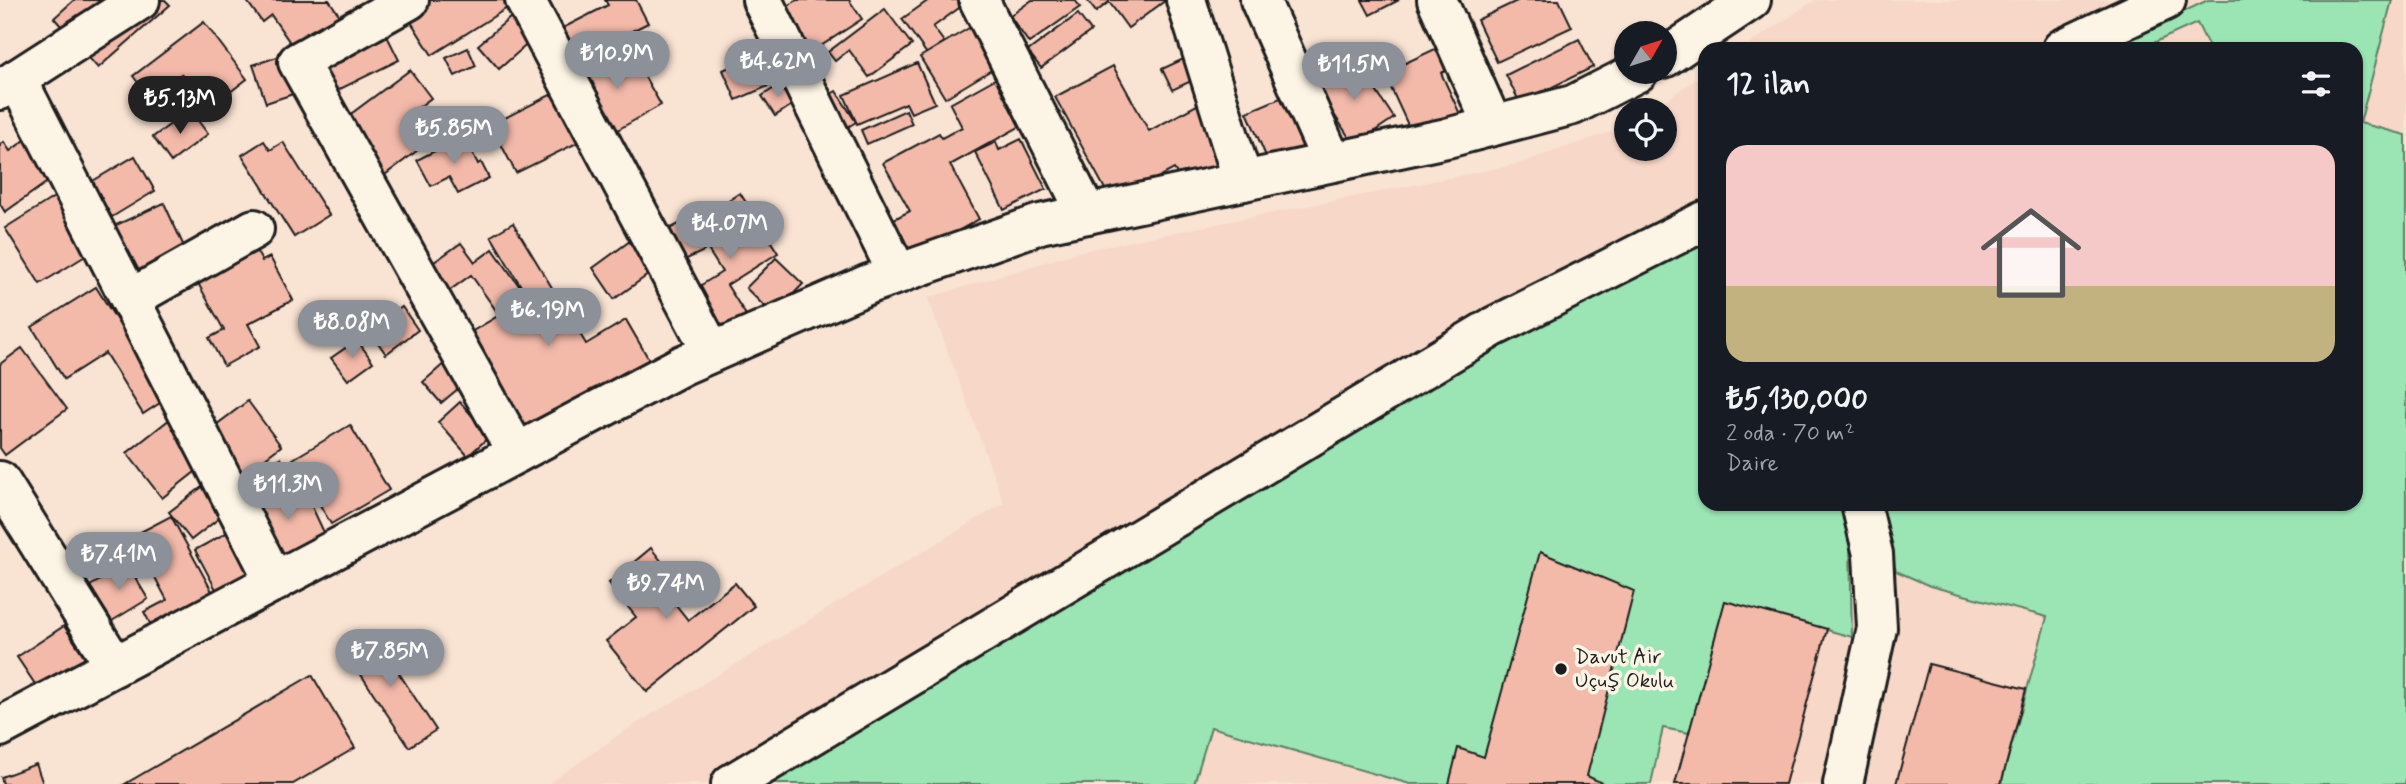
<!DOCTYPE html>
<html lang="tr">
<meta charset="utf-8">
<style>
body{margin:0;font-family:Mynerve,sans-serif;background:#20242c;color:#f1f3f6;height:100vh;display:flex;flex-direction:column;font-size:26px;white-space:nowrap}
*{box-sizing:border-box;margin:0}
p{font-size:23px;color:#9ea1a6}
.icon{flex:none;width:38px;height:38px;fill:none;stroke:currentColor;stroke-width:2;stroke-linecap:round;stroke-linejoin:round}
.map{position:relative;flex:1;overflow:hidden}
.panel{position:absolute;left:1698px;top:42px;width:665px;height:469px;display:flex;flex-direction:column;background:#171b24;border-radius:21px;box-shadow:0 2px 5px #0004}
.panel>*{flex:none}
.needle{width:46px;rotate:51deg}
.controls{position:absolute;left:1614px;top:21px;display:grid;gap:14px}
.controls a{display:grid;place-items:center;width:63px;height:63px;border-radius:50%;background:#171b24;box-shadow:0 2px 5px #0004;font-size:35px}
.price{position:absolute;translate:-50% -60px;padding:0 16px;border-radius:24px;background:#8c9099;color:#fff;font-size:23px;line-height:46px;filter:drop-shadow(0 2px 4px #0008)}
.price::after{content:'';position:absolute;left:50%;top:42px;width:21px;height:16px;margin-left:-10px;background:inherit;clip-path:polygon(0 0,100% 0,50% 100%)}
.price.on{background:#222;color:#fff}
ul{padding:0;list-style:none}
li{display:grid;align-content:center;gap:14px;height:371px;padding:0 28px}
li span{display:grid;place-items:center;height:217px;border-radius:21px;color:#555}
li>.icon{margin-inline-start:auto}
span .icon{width:126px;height:126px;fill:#fffc;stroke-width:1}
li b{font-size:30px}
h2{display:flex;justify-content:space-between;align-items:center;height:84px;padding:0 28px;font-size:30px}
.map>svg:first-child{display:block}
</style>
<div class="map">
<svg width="2406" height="784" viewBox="0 0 2406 784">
<rect width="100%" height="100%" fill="#f9e3d3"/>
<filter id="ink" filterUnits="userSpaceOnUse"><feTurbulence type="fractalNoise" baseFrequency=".0143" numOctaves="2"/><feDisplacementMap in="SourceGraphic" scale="14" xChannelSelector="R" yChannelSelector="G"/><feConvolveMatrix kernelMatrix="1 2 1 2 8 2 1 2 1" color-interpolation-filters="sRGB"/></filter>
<g filter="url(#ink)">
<polygon fill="#f7d7c7" points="1815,0 2406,0 2406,784 548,784 623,732 1004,503 928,298 1082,251 1514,165 1626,127 1626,149 1664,149 1664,110 1651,110 1704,74 1704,504 2356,504 2356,49 1742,49"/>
<g fill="#9be5b4" stroke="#5c8068" stroke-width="2">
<polygon points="2208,0 2392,0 2360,123 2406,135 2406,779 2405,784 2001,784 2047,617 1930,586 1896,571 1877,504 2356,504 2356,49 2210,49 2197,23 2140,49 2128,49 2130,37"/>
<polygon points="1704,234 1704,504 1840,504 1850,544 1852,637 1725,602 1689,733 1663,728 1651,784 1410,784 1211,727 1194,784 762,784 1412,387"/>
</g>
<g fill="#f3baaa" stroke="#1c1c1c" stroke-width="2">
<polygon points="74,0 165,0 170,5 98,68 54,18"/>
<polygon points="249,0 329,0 346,25 300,57 271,15 262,22 247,1"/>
<polygon points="429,0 513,0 515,3 432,55 406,14"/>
<polygon points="605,0 636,0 648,23 568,63 553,33 608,5"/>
<polygon points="797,0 849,0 862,19 810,53 782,10"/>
<polygon points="929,0 970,0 933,27 944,42 927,54 902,19"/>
<polygon points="1032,0 1075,0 1080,7 1029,43 1010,16"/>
<polygon points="1087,0 1166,0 1128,28 1109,2 1096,12"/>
<polygon points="1362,0 1399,0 1370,15"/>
<polygon points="1519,0 1559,0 1572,27 1497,62 1477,20"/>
<polygon points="885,9 912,45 869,77 849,50 835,61 828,52"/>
<polygon points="1078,14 1091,31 1041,68 1028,51"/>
<polygon points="511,17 531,41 499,69 478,45"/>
<polygon points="204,22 247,79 208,109 181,74 150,98 133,76"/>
<polygon points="974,25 998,66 945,98 920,57"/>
<polygon points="383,28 399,60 328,95 312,63"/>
<polygon points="1579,39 1593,67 1520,103 1506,75"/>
<polygon points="1450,42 1461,64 1441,73 1460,114 1413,136 1384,73"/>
<polygon points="627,46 661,105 607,136 574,77"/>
<polygon points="468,48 476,66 455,76 446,58"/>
<polygon points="766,50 780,81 736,100 723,70"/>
<polygon points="286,54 299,92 266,103 253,65"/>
<polygon points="1192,55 1202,76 1172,90 1162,69"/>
<polygon points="1355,59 1394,118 1354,145 1315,85"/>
<polygon points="917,63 935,103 911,113 906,103 857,124 844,95"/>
<polygon points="1113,66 1149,131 1206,100 1236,156 1184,184 1174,169 1112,202 1055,97"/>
<polygon points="410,70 431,98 402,120 422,147 382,177 340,122"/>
<polygon points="1002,75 1028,122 950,165 979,219 908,259 888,222 910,211 883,163 939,133 942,138 962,127 950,104"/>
<polygon points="782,83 795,103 775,116 762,96"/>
<polygon points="560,90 585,139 516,173 491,125"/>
<polygon points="836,91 856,122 843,130 823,99"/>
<polygon points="1290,94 1311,144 1268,161 1247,112"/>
<polygon points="190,110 208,134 171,162 153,137"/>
<polygon points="906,110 912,124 867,144 861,130"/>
<polygon points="32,135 60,173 5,212 0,204 0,145 4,142 10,151"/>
<polygon points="464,136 478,164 481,162 489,178 458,194 449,177 431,186 417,160"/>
<polygon points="1021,139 1046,189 1004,210 975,152 996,142 999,150"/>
<polygon points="264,141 270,150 283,142 329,215 294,237 242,155"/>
<polygon points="135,156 155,191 112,217 91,182"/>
<polygon points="740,193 778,253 727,285 751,323 722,341 690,292 722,272 692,224"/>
<polygon points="59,194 95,250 40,284 5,228"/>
<polygon points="164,203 186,251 137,274 114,226"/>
<polygon points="689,219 704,251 676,264 661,233"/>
<polygon points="513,223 586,344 626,320 651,363 528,437 466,335 528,298 491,236"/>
<polygon points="247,235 262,261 270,257 293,300 248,324 260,346 224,366 209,338 224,330 189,267"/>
<polygon points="630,241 652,272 614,299 593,268"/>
<polygon points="461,243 475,262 493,249 527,297 500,316 471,275 446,293 427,267"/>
<polygon points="776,258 803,284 773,315 746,288"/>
<polygon points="96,287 166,399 143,414 105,353 64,379 32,327"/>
<polygon points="402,307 418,330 386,354 369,330"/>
<polygon points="357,340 373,362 348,380 331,358"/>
<polygon points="22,348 67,409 5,455 0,448 0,364"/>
<polygon points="446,362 465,383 441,403 423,382"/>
<polygon points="248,401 281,446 238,479 204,434"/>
<polygon points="460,402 490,436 468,456 438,422"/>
<polygon points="170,419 205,464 162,498 127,453"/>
<polygon points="350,425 389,490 331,524 293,459"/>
<polygon points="281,458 286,470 258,482 253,469"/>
<polygon points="298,477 329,543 278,567 247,502"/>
<polygon points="210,481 231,509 191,540 169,512"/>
<polygon points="171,516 213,593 152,627 144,612 167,600 133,536"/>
<polygon points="237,527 262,574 220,597 195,550"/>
<polygon points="651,548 677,581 665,591 688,620 735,583 754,606 647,692 606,641 636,617 609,583"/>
<polygon points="1540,552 1634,591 1587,776 1604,784 1449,784 1458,748 1484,757"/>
<polygon points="127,564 148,599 112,621 90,586"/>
<polygon points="1725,601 1827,629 1785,784 1675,784"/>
<polygon points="64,626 92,668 45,699 17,657"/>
<polygon points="372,632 436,730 409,747 344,649"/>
<polygon points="1929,664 2026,689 2001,784 1896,784"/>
<polygon points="312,675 355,748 293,784 125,784"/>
<polygon points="36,764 43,784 3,784 1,777"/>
</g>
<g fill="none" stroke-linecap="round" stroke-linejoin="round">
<defs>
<g id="minor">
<polyline points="409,0 298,62 517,453"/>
<polyline points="525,0 712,352"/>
<polyline points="762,0 898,274"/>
<polyline points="979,0 1087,214"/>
<polyline points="1186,0 1243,181"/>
<polyline points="1260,0 1332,162"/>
<polyline points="1437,0 1493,126"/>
<polyline points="2062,49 2166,0"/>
<polyline points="17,79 275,582"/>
<polyline points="0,90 140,0"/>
<polyline points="130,299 254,229"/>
<polyline points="0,481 115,666"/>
<polyline points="731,784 1493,327 1704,221"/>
<polyline points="1843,784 1877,628 1873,554 1861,504"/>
</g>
<g id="major">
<polyline points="1664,58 1751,0"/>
<polyline points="0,727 683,365 869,284 1040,224 1447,138 1573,105 1638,72"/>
</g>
</defs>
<use href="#minor" stroke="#1c1c1c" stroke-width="44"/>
<use href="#major" stroke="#1c1c1c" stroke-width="44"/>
<use href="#minor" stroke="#fcf5e5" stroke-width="38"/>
<use href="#major" stroke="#fcf5e5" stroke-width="38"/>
</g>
</g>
<circle fill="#1c1c1c" stroke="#fcf5e5" stroke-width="2.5" cx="1561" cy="669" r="7"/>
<g text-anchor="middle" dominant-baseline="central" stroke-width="7" stroke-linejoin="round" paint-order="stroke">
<g font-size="21" fill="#1c1c1c" stroke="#fcf5e5" text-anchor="start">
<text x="1575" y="657">Davut Air<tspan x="1575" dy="24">Uçuş Okulu</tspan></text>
</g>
</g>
</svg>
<div class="controls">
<a><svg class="needle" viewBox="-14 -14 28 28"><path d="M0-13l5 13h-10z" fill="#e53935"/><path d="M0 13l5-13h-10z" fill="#9ea1a6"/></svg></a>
<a><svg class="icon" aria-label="locate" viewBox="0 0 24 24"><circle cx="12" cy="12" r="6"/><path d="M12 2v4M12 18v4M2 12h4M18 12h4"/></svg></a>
</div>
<b class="price" style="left:617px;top:91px">₺10.9M</b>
<b class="price" style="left:778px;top:99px">₺4.62M</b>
<b class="price" style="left:1354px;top:102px">₺11.5M</b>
<b class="price on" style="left:180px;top:136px">₺5.13M</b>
<b class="price" style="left:454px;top:166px">₺5.85M</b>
<b class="price" style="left:730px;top:261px">₺4.07M</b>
<b class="price" style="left:548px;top:348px">₺6.19M</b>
<b class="price" style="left:352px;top:360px">₺8.08M</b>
<b class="price" style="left:288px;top:522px">₺11.3M</b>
<b class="price" style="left:119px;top:592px">₺7.41M</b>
<b class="price" style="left:666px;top:621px">₺9.74M</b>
<b class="price" style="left:390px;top:689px">₺7.85M</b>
<section class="panel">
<h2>12 ilan<svg class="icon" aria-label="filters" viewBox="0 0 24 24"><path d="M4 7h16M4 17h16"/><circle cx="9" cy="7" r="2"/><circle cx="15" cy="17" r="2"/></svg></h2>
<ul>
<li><span style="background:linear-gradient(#f6c9c9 65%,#c2b280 0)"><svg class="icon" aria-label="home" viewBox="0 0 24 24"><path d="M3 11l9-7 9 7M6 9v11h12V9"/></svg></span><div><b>₺5,130,000</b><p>2 oda · 70 m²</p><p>Daire</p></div></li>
</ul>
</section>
</div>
